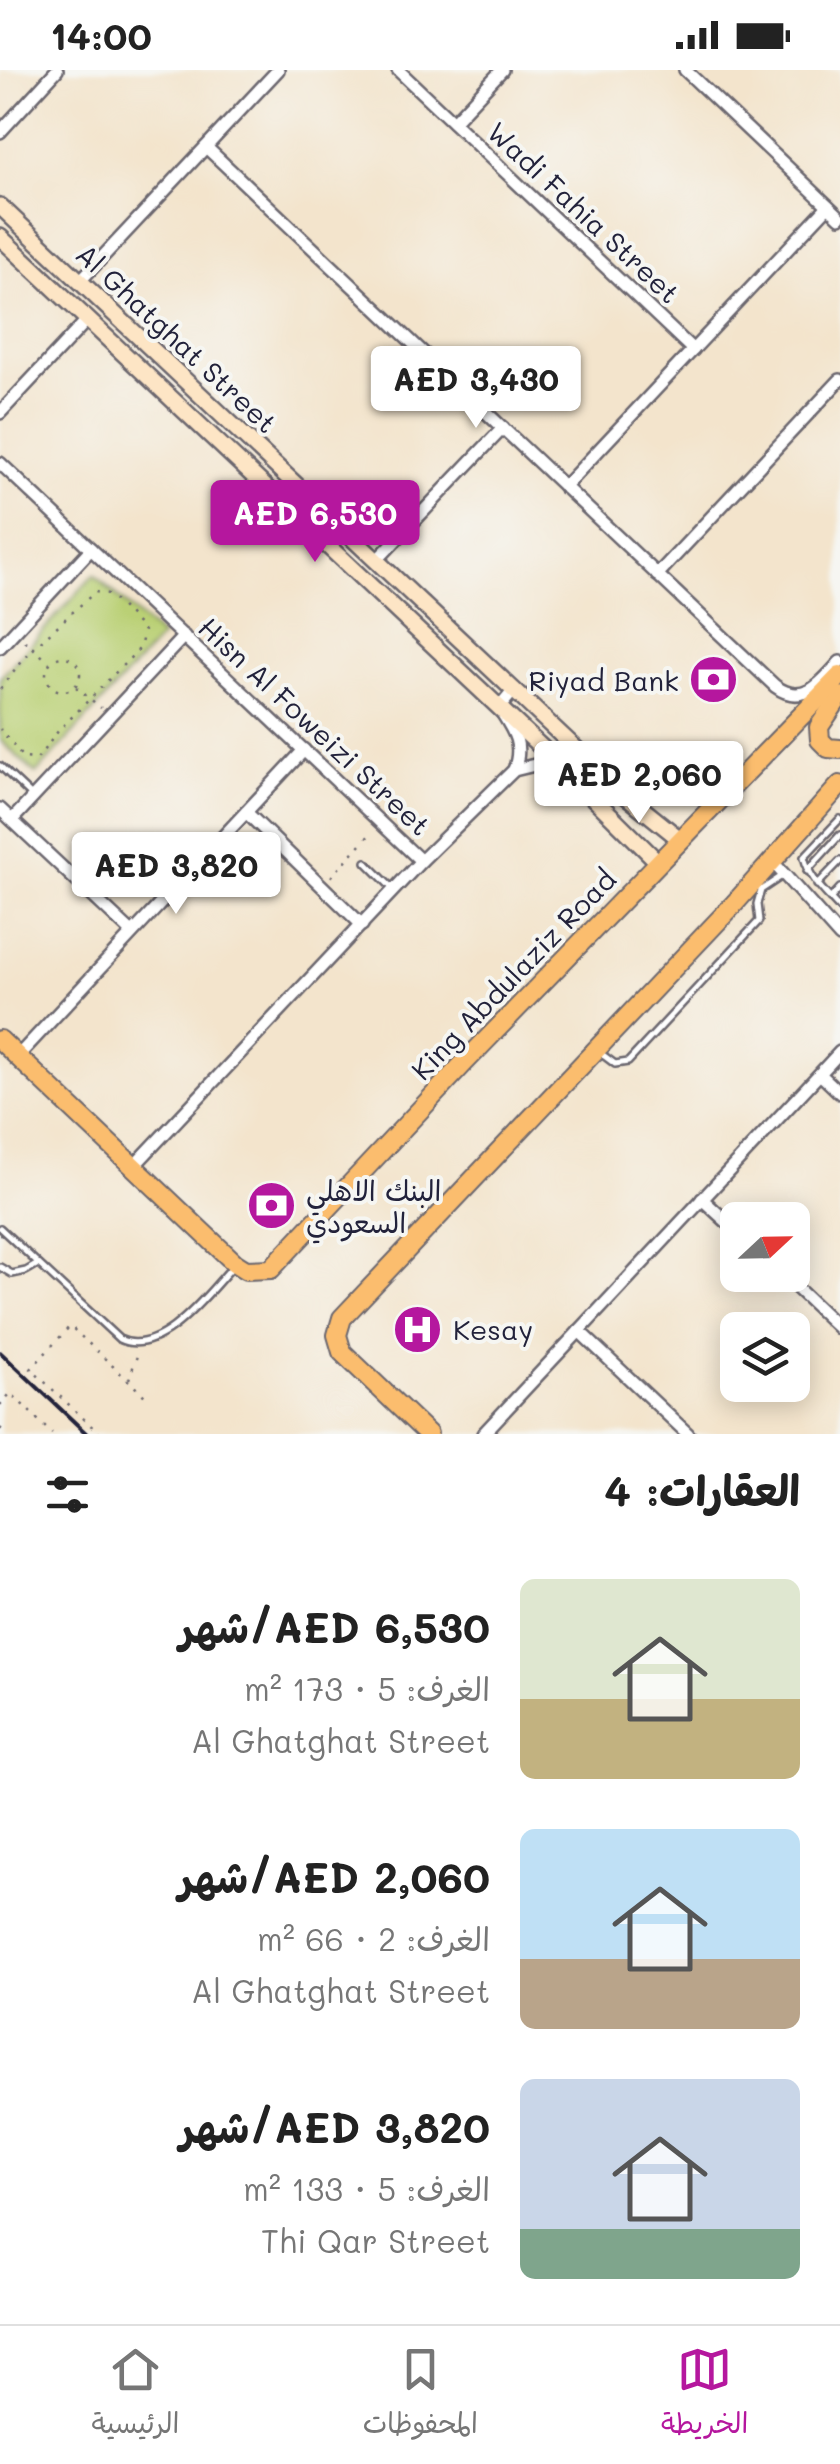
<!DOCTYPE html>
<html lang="ar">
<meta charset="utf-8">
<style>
body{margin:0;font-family:Mali,"Playpen Sans Arabic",sans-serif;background:#f6f6f6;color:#222;direction:rtl;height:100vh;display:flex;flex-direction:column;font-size:38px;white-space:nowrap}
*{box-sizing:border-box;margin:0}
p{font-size:32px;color:#767676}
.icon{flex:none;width:55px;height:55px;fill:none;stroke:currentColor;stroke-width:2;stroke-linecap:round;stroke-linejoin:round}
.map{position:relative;height:1364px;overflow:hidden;direction:ltr}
.details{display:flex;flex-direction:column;background:#fff;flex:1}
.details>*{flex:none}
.needle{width:65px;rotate:68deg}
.controls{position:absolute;left:720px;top:1132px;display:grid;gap:20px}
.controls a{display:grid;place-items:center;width:90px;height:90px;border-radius:15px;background:#fff;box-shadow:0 5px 25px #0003;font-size:50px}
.price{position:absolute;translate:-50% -85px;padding:0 22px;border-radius:10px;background:#fff;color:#222;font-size:32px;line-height:65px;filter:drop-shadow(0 2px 5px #0008)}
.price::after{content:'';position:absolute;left:50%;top:60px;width:30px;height:22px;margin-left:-15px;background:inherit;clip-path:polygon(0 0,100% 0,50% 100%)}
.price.selected{background:#b5179e;color:#fff}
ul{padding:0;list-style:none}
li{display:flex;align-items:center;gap:30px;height:250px;padding:0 40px}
li span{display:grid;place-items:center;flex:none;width:280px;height:200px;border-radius:15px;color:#555}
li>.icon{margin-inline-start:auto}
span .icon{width:120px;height:120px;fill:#fffc;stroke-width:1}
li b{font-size:42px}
h2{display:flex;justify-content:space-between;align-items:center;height:120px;padding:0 40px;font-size:42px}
.status{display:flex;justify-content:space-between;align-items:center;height:70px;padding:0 50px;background:#fff;direction:ltr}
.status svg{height:28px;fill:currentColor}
.menu{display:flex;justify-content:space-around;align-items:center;height:140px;border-top:2px solid #e0e0e0;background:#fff;font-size:28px;color:#767676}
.menu a{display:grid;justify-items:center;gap:5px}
.menu .selected{color:#b5179e}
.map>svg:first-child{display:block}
</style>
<div class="status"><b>14:00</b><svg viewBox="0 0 49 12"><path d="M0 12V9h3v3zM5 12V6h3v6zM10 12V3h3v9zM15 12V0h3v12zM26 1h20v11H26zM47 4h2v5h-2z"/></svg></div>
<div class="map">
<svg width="840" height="1364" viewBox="0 0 840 1364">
<rect width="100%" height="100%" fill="#f6f6f2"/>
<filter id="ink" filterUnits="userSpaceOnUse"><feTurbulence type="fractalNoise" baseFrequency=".01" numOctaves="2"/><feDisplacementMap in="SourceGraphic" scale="20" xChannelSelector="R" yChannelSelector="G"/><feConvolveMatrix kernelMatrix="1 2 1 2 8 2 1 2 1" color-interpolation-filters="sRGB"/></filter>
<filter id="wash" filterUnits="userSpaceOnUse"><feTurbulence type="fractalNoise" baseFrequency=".0048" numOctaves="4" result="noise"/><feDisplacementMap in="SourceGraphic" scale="40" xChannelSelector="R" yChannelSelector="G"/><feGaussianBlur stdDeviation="2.25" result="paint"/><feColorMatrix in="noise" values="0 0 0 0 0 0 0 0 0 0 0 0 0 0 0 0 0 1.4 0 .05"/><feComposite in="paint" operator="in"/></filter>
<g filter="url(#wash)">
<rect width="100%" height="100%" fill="#f3e4cc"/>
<polygon fill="#bad074" stroke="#6e7958" stroke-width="2.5" points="94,505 161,567 36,704 0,670 0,608"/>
</g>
<g filter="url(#ink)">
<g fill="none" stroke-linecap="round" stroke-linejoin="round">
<defs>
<g id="lane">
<polyline points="0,696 34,728"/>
<path d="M840 749 804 787C810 810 825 822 840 839"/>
<polyline points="366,792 392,818"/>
<polyline points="807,801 840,765"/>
<polyline points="817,815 840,791"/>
<polyline points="830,829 840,818"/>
<polyline points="599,982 615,994 628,992 759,851 757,834 761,820 785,804"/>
<path d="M0 1158 119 1269C160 1289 208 1223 233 1196"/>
<polyline points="0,1197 12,1204 26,1201 38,1194"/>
</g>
<g id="street">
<polyline points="398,0 693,280"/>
<polyline points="685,0 840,147"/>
<polyline points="453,52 502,0"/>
<polyline points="0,62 57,0"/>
<path d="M206 77 775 616C803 637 821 613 840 592"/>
<polyline points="80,211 278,0"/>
<polyline points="0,343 88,249"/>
<polyline points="0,393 421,791"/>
<polyline points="564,417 828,136"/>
<polyline points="377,490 503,358"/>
<polyline points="657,505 840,310"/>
<polyline points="0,577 91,479"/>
<path d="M514 700C524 673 513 660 499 638L515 619"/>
<polyline points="0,739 132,863"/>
<polyline points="246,742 362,855"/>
<polyline points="12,750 184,566"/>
<polyline points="772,791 840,867"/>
<polyline points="18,986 304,680"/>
<polyline points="820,1004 840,1023"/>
<polyline points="134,1096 421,791 514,700 547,692 594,697"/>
<polyline points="702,1129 738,1162"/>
<polyline points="783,1205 840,1259"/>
<polyline points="579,1261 688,1364"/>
<polyline points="483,1364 840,982"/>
</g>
<g id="secondary">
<polyline points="0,136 625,725 681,770"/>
<polyline points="0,167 557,692 659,793"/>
</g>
<g id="primary">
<polyline points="840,626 819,657 820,670 828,678 840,679"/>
<polyline points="0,970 235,1193 246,1200 271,1199 464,993 840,606"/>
<polyline points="428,1364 342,1282 337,1265 342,1248 735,833 840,715"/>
</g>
</defs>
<use href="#lane" stroke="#6b666e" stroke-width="10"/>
<use href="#street" stroke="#6b666e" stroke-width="16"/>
<use href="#secondary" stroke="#6b666e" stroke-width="20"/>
<use href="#primary" stroke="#6b666e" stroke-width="22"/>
<g stroke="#6b666e" stroke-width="2.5" stroke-dasharray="2.5 8" stroke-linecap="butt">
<polyline points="25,571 49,592"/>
<circle cx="63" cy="604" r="17"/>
<polyline points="76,617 101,638"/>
<polyline points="0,619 33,578 95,522 109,524 144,561 140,578 59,660 37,689 23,688 0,659"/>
<polyline points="331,807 373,761"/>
<polyline points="129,1309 138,1283"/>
<polyline points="0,1335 11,1323 52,1364"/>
<polyline points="0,1358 7,1364"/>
<polyline points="100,1364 31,1299 70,1256 148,1329"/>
</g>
<use href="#lane" stroke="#fff" stroke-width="5"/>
<use href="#street" stroke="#fff" stroke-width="11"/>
<use href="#secondary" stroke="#fde5c5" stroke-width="15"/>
<use href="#primary" stroke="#fbbd6e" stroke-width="18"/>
<polyline stroke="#22223b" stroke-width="4" points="0,1282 86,1363"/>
</g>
</g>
<defs>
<symbol id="bank-disc" viewBox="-11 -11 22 22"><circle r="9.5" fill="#b5179e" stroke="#f6f6f2"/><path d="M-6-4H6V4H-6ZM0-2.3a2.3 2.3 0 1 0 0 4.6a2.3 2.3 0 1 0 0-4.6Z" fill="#fff"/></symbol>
<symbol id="hospital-disc" viewBox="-11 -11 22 22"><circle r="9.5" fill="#b5179e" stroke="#f6f6f2"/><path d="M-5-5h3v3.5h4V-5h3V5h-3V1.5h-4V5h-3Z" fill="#fff"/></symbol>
</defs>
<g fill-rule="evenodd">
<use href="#bank-disc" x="686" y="582" width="55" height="55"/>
<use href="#bank-disc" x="244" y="1108" width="55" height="55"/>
<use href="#hospital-disc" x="390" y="1232" width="55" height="55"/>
</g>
<g text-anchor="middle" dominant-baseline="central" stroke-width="8" stroke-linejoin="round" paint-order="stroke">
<g font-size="28" fill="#22223b" stroke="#f6f6f2">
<text transform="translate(584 142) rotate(43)">Wadi Fahia Street</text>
<text transform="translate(177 268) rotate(43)">Al Ghatghat Street</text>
<text transform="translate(315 656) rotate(43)">Hisn Al Foweizi Street</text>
<text transform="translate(513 904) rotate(-46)">King Abdulaziz Road</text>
</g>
<g font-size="28" fill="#22223b" stroke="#f6f6f2" text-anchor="start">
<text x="679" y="610" text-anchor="end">Riyad Bank</text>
<text x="306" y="1120">البنك الاهلي<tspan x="306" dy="32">السعودي</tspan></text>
<text x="453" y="1259">Kesay</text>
</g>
</g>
</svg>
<div class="controls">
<a><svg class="needle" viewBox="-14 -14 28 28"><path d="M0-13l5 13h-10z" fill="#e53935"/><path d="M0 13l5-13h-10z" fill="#767676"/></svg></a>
<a><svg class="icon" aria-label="layers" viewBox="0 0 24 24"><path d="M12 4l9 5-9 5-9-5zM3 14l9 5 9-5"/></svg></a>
</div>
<b class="price" style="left:476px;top:361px">AED 3,430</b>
<b class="price selected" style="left:315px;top:495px">AED 6,530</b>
<b class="price" style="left:639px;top:756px">AED 2,060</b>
<b class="price" style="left:176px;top:847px">AED 3,820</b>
</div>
<section class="details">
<h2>العقارات: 4<svg class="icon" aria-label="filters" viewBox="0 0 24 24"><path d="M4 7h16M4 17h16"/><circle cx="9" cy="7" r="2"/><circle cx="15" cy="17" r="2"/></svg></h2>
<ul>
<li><span style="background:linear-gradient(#dfe7d0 60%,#c2b280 0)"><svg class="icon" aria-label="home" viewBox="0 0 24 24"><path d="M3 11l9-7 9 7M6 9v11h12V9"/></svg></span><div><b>AED 6,530/شهر</b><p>الغرف: 5 · 173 m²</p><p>Al Ghatghat Street</p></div></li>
<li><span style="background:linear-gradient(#bfe0f5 65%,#b9a48a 0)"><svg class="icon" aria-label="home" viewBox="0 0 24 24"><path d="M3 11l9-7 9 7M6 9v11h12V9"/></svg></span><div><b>AED 2,060/شهر</b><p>الغرف: 2 · 66 m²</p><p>Al Ghatghat Street</p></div></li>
<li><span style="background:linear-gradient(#c9d6e8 75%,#7fa58c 0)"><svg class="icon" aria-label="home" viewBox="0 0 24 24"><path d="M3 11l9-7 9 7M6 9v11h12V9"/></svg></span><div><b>AED 3,820/شهر</b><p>الغرف: 5 · 133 m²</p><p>Thi Qar Street</p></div></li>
</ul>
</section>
<nav class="menu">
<a class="selected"><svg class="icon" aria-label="map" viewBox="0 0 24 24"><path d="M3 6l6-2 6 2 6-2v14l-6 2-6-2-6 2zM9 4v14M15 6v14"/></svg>الخريطة</a>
<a><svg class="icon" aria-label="saved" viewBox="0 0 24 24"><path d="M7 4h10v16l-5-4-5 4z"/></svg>المحفوظات</a>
<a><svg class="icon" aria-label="home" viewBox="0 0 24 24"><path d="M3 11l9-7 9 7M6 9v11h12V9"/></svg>الرئيسية</a>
</nav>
